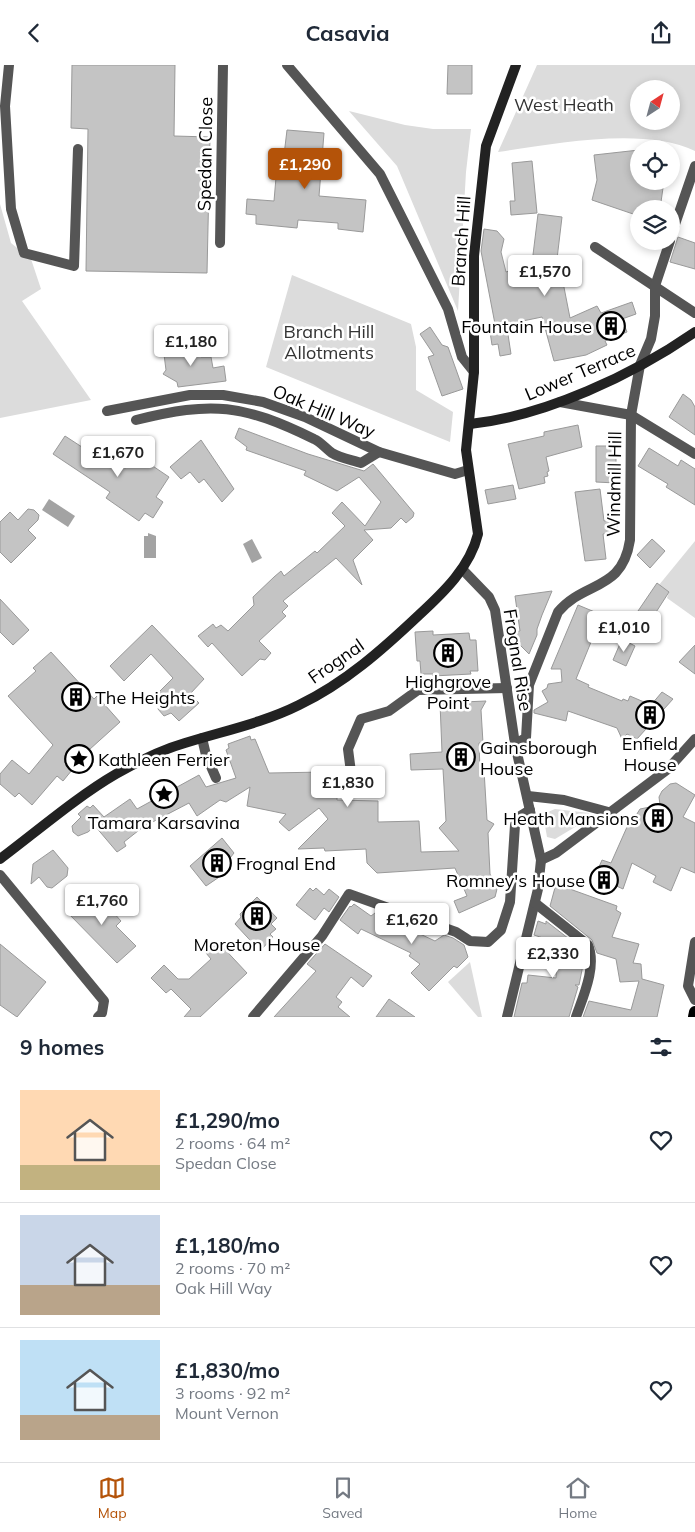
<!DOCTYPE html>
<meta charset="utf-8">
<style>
body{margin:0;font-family:Mulish,sans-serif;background:#f6f6f7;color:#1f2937;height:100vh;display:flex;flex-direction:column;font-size:19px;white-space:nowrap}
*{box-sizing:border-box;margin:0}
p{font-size:16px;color:#747a83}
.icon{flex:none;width:28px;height:28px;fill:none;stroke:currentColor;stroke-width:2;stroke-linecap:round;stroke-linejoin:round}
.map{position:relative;height:952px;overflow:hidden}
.details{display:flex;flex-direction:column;background:#fff;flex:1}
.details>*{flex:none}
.needle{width:32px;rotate:36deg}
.controls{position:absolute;left:630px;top:15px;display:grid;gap:10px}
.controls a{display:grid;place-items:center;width:50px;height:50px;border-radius:50%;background:#fff;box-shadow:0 2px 8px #0003;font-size:25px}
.price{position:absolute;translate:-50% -42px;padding:0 11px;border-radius:5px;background:#fff;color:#222;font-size:16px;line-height:32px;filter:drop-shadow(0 1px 2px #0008)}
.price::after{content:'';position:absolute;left:50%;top:30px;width:15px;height:11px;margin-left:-8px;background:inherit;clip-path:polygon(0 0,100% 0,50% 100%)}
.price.selected{background:#b45309;color:#fff}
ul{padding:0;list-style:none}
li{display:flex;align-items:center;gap:15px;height:125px;padding:0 20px}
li+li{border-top:1px solid #e0e1e3}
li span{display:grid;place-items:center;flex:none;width:140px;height:100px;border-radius:0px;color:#555}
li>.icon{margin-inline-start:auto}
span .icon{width:60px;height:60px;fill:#fffc;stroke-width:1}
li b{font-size:21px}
h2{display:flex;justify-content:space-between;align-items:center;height:60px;padding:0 20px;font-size:21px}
header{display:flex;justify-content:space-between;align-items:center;height:65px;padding:0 20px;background:#fff;font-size:22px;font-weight:700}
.dock{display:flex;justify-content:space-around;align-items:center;height:70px;border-top:1px solid #e0e1e3;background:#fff;font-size:14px;color:#747a83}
.dock a{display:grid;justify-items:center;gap:2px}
.dock .selected{color:#b45309}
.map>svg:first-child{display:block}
</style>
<header><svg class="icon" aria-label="back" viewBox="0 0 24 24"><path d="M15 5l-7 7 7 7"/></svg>Casavia<svg class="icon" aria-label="share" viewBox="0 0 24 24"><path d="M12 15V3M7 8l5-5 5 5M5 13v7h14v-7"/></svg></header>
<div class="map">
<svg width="695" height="952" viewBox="0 0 695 952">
<rect width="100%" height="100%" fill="#fff"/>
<g fill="#dcdcdc" fill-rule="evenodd">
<path d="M537 0H695V86C644 61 553 79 498 87ZM639 24H671V56H639Z"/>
<polygon points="349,46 405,60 433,64 471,64 466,107 458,246 397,101"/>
<polygon points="0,139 11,178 31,194 41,224 22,236 91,335 0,353"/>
<polygon points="292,210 411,259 416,282 416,325 453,347 450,377 266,302"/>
<polygon points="695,476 695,553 667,533 669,527 659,520"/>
<polygon points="555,744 589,748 590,753 555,774 547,772 543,749"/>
<polygon points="470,897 482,952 478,952 448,917"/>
</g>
<g fill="#a3a3a3">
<polygon points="49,434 75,451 68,462 42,445"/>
<polygon points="148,468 156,471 156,493 144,493 144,471 148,471"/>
<polygon points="252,474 262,493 252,498 243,479"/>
</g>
<g fill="#c4c4c4" stroke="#999">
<polygon points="72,0 175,0 174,71 210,72 207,208 86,206 88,64 71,63"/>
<polygon points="448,0 472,0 472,29 447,29"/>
<polygon points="287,65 324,68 319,131 366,135 363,167 338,164 338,158 298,155 297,163 256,159 256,150 246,149 247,134 274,136 278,89 284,90"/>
<polygon points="639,85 639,116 664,116 660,144 639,144 639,151 592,135 597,115 594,90"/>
<polygon points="532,96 537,148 511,150 510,136 515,136 512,98"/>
<polygon points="538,149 562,152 557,194 579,193 578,210 561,207 570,253 597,241 601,248 632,237 636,249 622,254 627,267 605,276 607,280 586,290 554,296 542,252 513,258 513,262 507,263 511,289 500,291 498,279 492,280 489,260 495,259 481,186 484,164 497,166 504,174 501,187 506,207 532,198"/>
<polygon points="678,172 695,178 695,204 670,197"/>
<polygon points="430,262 442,280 448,282 463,324 442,331 428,292 434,290 420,269"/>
<polygon points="162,274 179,290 183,280 189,280 193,283 199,282 201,292 211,292 213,303 224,301 226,316 178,322 177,317 163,309 166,305"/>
<polygon points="683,329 691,335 695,342 695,370 669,352"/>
<polygon points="578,360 582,382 546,392 549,406 547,407 548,411 544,412 545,418 519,424 508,379 544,371 544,367"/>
<polygon points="239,363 308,389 364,406 373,399 414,448 413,452 406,458 401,453 391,463 364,465 373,475 353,495 362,520 336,493 283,536 288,541 282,547 286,551 259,576 271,588 265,595 260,594 242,611 212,578 208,582 198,571 213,559 216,563 221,560 228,566 254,540 253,532 274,512 281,506 284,511 315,486 317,488 345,461 332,448 342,437 365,461 381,437 359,412 337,426 304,410 306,406 246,385 247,382 235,373"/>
<polygon points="65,371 85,384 89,379 126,403 135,389 169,412 156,432 163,437 153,453 145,448 139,456 106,433 110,427 53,389"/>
<polygon points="201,375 234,424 222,437 204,414 199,418 190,407 181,414 170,402"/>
<polygon points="596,381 616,381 616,418 596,417"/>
<polygon points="649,383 678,401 681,395 695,404 695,440 666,422 668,419 638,401"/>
<polygon points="513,420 516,434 488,439 485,425"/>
<polygon points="600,424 604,456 616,454 618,467 603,469 606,494 585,496 575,427"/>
<polygon points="28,444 34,445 39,450 38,455 28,465 36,473 11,498 0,487 0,457 10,447 18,455"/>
<polygon points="652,474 665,486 650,503 637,490"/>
<polygon points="657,518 669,527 651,555 638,546"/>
<polygon points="552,526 542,550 537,564 537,570 529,589 508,568 520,566 515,531"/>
<polygon points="0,534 29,565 13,580 0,567"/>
<polygon points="578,540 602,550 576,614 589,620 588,622 622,636 623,634 628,636 630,631 651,640 662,627 673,634 637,674 627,669 622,674 617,663 568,646 566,656 534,648 534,645 548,637 542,626 547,623 548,619 562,617 561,604 551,604"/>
<polygon points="152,560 204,614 190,629 199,638 179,656 171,648 164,651 158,644 161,637 155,631 173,613 151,589 124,616 110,601"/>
<polygon points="433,566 433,570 469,568 470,575 476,575 478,606 470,606 471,609 433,611 433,609 421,609 420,596 417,596 415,567"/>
<polygon points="622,574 635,581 626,601 613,595"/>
<polygon points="695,580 695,609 679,597"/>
<polygon points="51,587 94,634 97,631 120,657 69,703 72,705 63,716 57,711 32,740 19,728 15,732 0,719 0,709 12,695 29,709 53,680 8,631 36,606 33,603"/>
<polygon points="486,636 481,645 483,678 479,678 480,705 484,705 487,755 494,759 488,768 490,809 497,824 495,832 459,848 454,836 467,831 455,803 377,808 367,798 366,784 325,786 324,783 298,784 328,754 319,743 289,766 279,757 286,749 247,741 250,722 226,737 220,735 197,751 189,738 143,762 124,777 126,781 117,787 95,761 88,767 78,771 73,767 72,761 81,752 78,749 87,741 90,743 93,740 104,752 130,734 137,744 199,710 206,722 236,713 226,685 229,683 228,679 250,671 251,675 255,674 269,708 325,707 325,713 337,713 337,735 378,736 378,757 419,756 421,787 459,786 439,763 446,756 443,704 411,705 410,689 442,687 440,638"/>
<polygon points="676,718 695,730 683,752 695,758 695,808 681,802 671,826 653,817 656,811 632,798 623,824 595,811 602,795 611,798 631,753 635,752 640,744 660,740 659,732 662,726 670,719"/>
<polygon points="222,773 234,788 226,798 231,804 206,821 190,801"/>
<polygon points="53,785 68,803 67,811 52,823 47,822 39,812 31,819 33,799"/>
<polygon points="556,819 617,841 616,845 621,848 612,872 639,879 633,898 641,899 642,914 664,920 657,952 583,952 589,936 631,945 639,916 620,917 616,894 597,888 592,875 550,841"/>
<polygon points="310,823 313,826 316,823 324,830 329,824 339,832 329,847 324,843 315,855 296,840"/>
<polygon points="93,825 121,856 116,861 136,881 117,898 67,847"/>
<polygon points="257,832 277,853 271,859 276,864 270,869 273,872 260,886 235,859 241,852 240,849"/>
<polygon points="354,839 371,851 375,848 435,876 444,870 453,873 464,880 468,892 457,903 454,901 429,926 411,908 420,899 409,891 411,888 361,864 358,869 340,855 350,841 351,842"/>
<polygon points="538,856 546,859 546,856 582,884 584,895 579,920 575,920 578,922 569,952 514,952 522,918 527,918 528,910 556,913 557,884 542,880 543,873 534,870"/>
<polygon points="218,877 247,908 200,952 184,952 191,944 171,924 166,928 151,913 164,900 178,914 189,914 211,894 206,888"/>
<polygon points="0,879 46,917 17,952 0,940"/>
<polygon points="325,879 372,911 363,922 351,912 336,932 342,937 338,942 350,952 274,952 316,906 307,899"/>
<polygon points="389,934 415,952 376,952"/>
</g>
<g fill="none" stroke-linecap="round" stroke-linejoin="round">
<g stroke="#555" stroke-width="10">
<polyline points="9,0 5,41 11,144 24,188 74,201 78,84"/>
<polyline points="287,0 380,109 448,244 462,292 474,307"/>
<polyline points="671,171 695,101"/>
<polyline points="220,178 223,0"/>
<polyline points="595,182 695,248"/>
<polyline points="560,337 631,350 695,389"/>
<polyline points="107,346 190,330 223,330 263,337 305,352 379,387 455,409 468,405"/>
<path d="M136 355C213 336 242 339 314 374 321 377 326 384 332 388 340 393 352 395 361 398L379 387"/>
<polyline points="462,504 489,532 495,545 515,679 541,795 538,824 507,952"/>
<polyline points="202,673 206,690 216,713"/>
<path d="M515 679 526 673 529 620 558 547C585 515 622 527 630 475L631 350 640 300 651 274 655 251V221L670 176"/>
<polyline points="352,715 348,684 361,654 389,646 418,625 507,623"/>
<polyline points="528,731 564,735 612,748"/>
<polyline points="541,795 556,788 668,704 695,674"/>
<polyline points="0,810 104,936 102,948 98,952"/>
<path d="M535 838 588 880C597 901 583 932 576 952"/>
<polyline points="695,877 688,921 695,935"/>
<polyline points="253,952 322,871 349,829 456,867 470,876 488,877 501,865 510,837 515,760 517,753 530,745"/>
</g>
<g stroke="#222" stroke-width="10">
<path d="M470 359C545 351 633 310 695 267"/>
<path d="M0 794C36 767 78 731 116 709 137 697 161 685 185 678 223 666 263 658 299 640 345 618 383 584 419 550 444 527 470 502 478 469L466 385 474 307V191L486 81 516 0"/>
</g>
<polyline stroke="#000" stroke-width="12" points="694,952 695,947"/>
</g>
<defs>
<symbol id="building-ring" viewBox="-11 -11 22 22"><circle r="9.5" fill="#fff" stroke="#000" stroke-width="1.5"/><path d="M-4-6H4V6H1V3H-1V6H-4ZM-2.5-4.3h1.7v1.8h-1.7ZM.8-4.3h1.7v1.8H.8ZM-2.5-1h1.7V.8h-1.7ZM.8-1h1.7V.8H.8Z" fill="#000"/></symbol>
<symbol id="sight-ring" viewBox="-11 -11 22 22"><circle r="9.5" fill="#fff" stroke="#000" stroke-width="1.5"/><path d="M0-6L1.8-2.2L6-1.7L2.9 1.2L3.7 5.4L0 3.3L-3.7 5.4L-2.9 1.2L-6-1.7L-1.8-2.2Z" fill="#000"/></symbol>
</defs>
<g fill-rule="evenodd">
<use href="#building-ring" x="595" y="245" width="32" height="32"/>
<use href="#building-ring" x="432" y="572" width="32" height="32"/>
<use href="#building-ring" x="60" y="616" width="32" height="32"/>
<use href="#building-ring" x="634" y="634" width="32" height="32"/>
<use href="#building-ring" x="445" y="676" width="32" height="32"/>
<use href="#sight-ring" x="63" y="678" width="32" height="32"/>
<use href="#sight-ring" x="148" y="713" width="32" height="32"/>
<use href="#building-ring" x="642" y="737" width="32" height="32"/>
<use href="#building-ring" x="201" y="782" width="32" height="32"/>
<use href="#building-ring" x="588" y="799" width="32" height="32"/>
<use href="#building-ring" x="241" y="835" width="32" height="32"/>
</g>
<g text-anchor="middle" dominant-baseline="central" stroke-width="5" stroke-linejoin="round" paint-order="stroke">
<g font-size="18" fill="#333" stroke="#fff">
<text x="564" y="39">West Heath</text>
<text x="329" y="266">Branch Hill<tspan x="329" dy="21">Allotments</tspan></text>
</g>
<g font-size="18" fill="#000" stroke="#fff">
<text transform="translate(205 89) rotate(-89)">Spedan Close</text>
<text transform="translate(461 176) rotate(-86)">Branch Hill</text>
<text transform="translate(580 307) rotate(-23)">Lower Terrace</text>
<text transform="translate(324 346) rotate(23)">Oak Hill Way</text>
<text transform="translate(614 419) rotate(-89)">Windmill Hill</text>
<text transform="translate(518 595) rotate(81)">Frognal Rise</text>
<text transform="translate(336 596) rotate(-35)">Frognal</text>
</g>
<g font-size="18" fill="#000" stroke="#fff">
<text x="592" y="261" text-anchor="end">Fountain House</text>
<text x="448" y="616">Highgrove<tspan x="448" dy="21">Point</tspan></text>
<text x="95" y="632" text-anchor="start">The Heights</text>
<text x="650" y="678">Enfield<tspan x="650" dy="21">House</tspan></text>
<text x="480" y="682" text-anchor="start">Gainsborough<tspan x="480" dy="21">House</tspan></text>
<text x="98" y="694" text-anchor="start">Kathleen Ferrier</text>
<text x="639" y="753" text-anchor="end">Heath Mansions</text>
<text x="164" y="757">Tamara Karsavina</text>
<text x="236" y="798" text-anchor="start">Frognal End</text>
<text x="585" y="815" text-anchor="end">Romney's House</text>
<text x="257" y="879">Moreton House</text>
</g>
</g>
</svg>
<div class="controls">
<a><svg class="needle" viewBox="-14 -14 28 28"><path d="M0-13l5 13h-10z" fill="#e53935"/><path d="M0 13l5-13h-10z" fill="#747a83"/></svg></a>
<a><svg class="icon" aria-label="locate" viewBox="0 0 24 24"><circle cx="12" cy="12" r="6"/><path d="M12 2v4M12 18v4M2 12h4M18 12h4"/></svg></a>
<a><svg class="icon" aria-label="layers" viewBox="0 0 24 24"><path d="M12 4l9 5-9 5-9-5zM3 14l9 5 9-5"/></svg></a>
</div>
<b class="price selected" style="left:305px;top:125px">£1,290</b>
<b class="price" style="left:545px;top:232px">£1,570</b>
<b class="price" style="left:191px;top:302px">£1,180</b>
<b class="price" style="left:118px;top:413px">£1,670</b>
<b class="price" style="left:624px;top:588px">£1,010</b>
<b class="price" style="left:348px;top:743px">£1,830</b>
<b class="price" style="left:102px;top:861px">£1,760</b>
<b class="price" style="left:412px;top:880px">£1,620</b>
<b class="price" style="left:553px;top:914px">£2,330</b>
</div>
<section class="details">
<h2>9 homes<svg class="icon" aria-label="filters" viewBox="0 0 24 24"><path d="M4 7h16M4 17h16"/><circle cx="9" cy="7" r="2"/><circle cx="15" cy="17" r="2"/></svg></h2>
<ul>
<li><span style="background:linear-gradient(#ffd9b3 75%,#c2b280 0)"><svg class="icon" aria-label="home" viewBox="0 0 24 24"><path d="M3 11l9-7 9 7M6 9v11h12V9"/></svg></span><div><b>£1,290/mo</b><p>2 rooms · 64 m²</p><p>Spedan Close</p></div><svg class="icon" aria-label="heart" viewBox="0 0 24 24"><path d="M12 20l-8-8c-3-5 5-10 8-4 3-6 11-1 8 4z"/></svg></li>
<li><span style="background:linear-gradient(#c9d6e8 70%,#b9a48a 0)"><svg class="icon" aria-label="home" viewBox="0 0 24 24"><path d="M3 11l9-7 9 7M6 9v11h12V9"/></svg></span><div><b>£1,180/mo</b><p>2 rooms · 70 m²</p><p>Oak Hill Way</p></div><svg class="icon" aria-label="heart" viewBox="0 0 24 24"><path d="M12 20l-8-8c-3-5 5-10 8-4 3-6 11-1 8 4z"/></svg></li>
<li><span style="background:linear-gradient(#bfe0f5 75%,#b9a48a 0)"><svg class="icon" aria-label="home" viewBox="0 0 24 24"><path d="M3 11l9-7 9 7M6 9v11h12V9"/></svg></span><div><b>£1,830/mo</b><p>3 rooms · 92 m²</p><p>Mount Vernon</p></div><svg class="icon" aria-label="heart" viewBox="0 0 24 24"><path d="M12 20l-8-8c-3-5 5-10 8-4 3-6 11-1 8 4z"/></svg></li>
</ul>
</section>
<nav class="dock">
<a class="selected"><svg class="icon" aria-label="map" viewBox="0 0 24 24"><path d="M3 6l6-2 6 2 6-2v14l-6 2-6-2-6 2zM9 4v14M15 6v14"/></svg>Map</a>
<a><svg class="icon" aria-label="saved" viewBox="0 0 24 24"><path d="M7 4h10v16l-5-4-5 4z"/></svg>Saved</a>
<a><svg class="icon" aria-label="home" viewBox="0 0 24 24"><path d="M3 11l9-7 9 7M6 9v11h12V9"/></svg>Home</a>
</nav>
